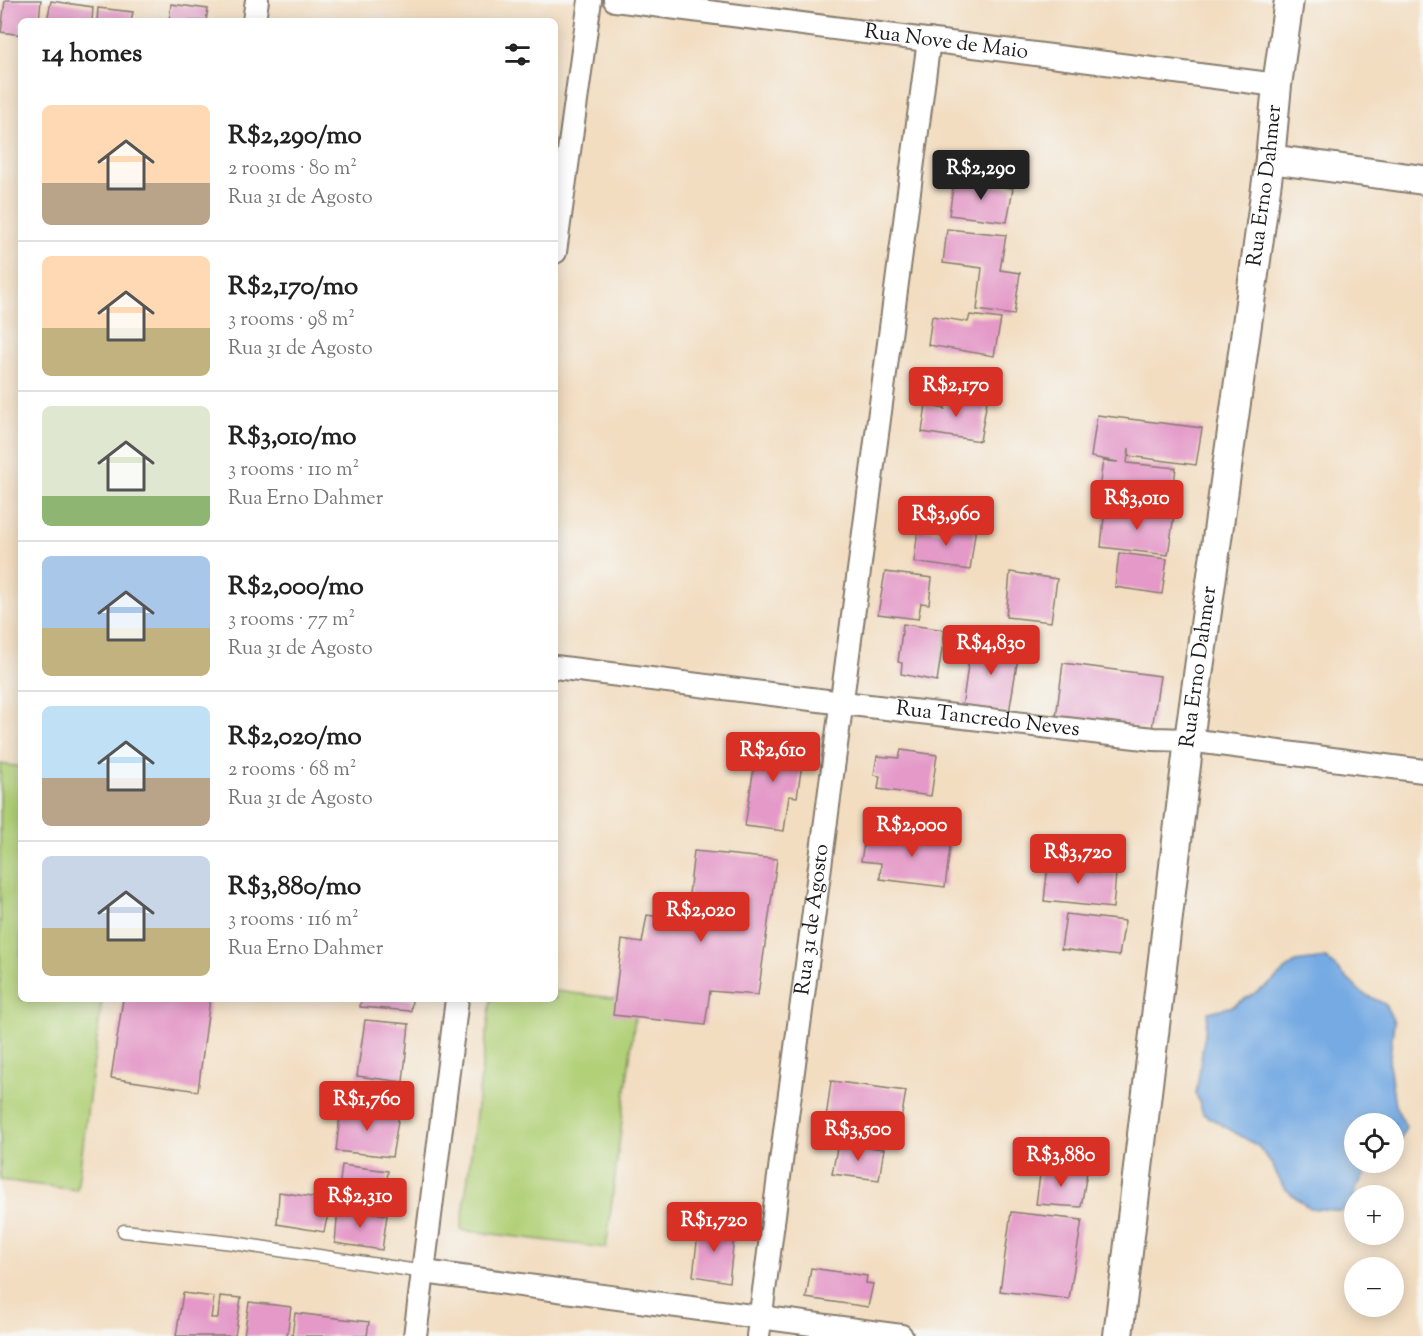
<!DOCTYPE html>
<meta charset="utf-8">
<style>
body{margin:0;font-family:"Sorts Mill Goudy",serif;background:#f6f6f6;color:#222;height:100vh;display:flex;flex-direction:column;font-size:22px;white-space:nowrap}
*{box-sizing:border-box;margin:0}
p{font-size:20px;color:#767676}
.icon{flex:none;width:33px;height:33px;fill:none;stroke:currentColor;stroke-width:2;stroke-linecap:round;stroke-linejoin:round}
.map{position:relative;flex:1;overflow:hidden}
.sheet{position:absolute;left:18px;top:18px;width:540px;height:984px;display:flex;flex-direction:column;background:#fff;border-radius:9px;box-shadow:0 3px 15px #0003}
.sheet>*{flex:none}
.fabs{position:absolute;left:1344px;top:1113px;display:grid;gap:12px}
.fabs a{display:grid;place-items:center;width:60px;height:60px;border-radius:50%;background:#fff;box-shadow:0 3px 15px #0003;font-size:30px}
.price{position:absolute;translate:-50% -51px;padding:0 14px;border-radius:6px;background:#d93025;color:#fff;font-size:20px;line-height:39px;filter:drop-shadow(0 2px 3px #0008)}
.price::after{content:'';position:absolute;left:50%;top:36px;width:18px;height:14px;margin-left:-9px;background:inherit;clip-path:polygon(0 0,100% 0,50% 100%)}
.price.on{background:#222;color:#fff}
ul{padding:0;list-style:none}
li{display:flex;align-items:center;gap:18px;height:150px;padding:0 24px}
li+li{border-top:2px solid #e0e0e0}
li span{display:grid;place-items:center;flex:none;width:168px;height:120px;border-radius:9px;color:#555}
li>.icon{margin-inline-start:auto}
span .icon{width:72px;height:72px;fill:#fffc;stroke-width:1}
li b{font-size:26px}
h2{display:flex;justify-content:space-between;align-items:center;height:72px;padding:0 24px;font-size:26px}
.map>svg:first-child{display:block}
</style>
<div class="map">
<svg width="1423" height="1336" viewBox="0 0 1423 1336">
<rect width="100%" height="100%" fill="#f6f6f2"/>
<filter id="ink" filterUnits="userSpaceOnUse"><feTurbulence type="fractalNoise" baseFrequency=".0167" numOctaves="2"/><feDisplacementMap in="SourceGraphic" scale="12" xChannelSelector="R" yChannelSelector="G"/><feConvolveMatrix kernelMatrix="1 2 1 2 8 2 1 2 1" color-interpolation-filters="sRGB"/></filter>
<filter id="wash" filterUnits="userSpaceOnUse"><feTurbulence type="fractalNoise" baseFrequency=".008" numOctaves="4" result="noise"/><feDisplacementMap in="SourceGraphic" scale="24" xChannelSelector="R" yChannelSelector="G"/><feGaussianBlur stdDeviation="1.35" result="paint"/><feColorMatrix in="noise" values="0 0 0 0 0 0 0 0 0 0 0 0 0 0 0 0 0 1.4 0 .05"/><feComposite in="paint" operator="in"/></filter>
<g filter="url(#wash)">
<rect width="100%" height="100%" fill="#f2ddc1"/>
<g fill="#b1d077" stroke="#66764a" stroke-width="1.5">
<polygon points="0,764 21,767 21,999 102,999 77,1190 0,1180"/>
<polygon points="555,991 637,1001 606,1248 461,1230 491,999 555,999"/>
</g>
<polygon fill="#76aae3" stroke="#496380" stroke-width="1.5" points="1326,958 1362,993 1385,1004 1394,1022 1389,1064 1395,1105 1406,1127 1398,1146 1394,1146 1394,1124 1354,1124 1354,1162 1366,1163 1372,1165 1357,1186 1353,1201 1341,1211 1309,1208 1284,1188 1272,1165 1258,1146 1203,1114 1196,1094 1208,1012 1233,1006 1267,986 1295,962"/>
<g id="blocks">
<g fill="#e499c8">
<polygon points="5,0 41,0 39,21 21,21 21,35 1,32"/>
<polygon points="51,1 93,7 92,21 47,21"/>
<polygon points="171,4 208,9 206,21 169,21"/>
<polygon points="98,8 133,12 131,21 97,21"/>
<polygon points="954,181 1013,188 1007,222 949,215"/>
<polygon points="947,229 1006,235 1000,270 1020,273 1014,315 977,310 982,268 943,263"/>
<polygon points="970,315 1001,319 994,356 928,345 932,316 968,322"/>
<polygon points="947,395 987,401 980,441 922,432 926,405 945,409"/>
<polygon points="1097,415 1202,428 1196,465 1129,456 1129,448 1127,463 1176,468 1171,505 1098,496 1103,461 1118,462 1091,457"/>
<polygon points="1105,507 1174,515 1168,555 1101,547"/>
<polygon points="949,523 976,526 970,570 914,562 918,529 948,533"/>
<polygon points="1119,553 1167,559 1162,594 1115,587"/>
<polygon points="885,572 932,578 929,604 921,603 918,619 878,614"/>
<polygon points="1010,572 1057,579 1051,622 1006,617"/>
<polygon points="903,624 945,630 937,681 901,674 902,663 898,662"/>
<polygon points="972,637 1020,645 1009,713 962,708"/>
<polygon points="1063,663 1160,676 1152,729 1056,718"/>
<polygon points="759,734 796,740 792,764 802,764 797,797 789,796 784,831 745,826"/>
<polygon points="901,750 937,755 931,796 878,789 880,776 874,775 877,756 899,758"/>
<polygon points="920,826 952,831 945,887 880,879 881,863 861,861 865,837 917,844"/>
<polygon points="694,851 777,859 758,995 710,991 705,1025 613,1015 622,940 642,943 647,915 686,921"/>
<polygon points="1049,856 1077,858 1077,871 1116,874 1113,908 1044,901"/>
<polygon points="1066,914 1125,921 1119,956 1061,949"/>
<polygon points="123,999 210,999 198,1091 111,1078"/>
<polygon points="361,999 412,999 411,1011 360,1007"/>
<polygon points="365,1020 409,1024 403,1082 357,1076"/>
<polygon points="831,1081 906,1091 898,1137 825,1126"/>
<polygon points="341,1107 399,1115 392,1157 336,1151"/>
<polygon points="838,1143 884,1149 879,1180 832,1174"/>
<polygon points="342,1165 388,1171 384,1204 338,1198"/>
<polygon points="1041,1168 1087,1172 1081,1207 1036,1204"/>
<polygon points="279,1192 331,1200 324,1232 277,1224"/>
<polygon points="338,1207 387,1215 382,1250 335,1243"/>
<polygon points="1011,1212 1082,1220 1069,1299 1000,1291"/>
<polygon points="699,1225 735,1229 729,1282 693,1276"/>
<polygon points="811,1268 867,1276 866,1283 873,1284 868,1307 806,1298"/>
<polygon points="183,1293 214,1297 211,1318 218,1318 220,1296 241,1298 235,1336 176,1336"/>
<polygon points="249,1302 291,1307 287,1336 244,1336"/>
<polygon points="295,1313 369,1322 367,1336 292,1336"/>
</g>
</g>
</g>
<g filter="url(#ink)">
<use href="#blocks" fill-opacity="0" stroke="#877c6e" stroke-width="1.5"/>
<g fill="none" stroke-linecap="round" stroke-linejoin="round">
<defs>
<polyline id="service" points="124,1231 233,1243 424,1272"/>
<g id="minor">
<path id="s1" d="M615 0 1277 85"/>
<polyline points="254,21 257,0"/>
<polyline points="555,252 590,0"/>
<path id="s2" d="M555 667 843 703 1153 739 1189 740 1423 771"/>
<polyline points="424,1272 901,1336"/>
<polyline points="415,1336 457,999"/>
<path id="s3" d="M758 1336 929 40"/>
</g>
<g id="tertiary">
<polyline points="1270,159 1423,180"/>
<path id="s4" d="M1118 1336 1189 740 1270 159 1277 85 1289 0"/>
</g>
</defs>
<use href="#service" stroke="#877c6e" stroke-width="15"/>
<use href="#minor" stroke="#877c6e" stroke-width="26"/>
<use href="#tertiary" stroke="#877c6e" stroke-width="32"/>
<use href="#service" stroke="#fff" stroke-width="12"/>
<use href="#minor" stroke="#fff" stroke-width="22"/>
<use href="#tertiary" stroke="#fff" stroke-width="28"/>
</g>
</g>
<g text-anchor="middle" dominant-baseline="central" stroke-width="6" stroke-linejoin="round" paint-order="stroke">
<g font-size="21" fill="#1c1c1c" stroke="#f6f6f2">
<text stroke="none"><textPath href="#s1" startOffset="334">Rua Nove de Maio</textPath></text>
<text stroke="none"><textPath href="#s4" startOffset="1160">Rua Erno Dahmer</textPath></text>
<text stroke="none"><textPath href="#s4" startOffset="674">Rua Erno Dahmer</textPath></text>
<text stroke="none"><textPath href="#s2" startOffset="436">Rua Tancredo Neves</textPath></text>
<text stroke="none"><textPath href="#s3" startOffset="420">Rua 31 de Agosto</textPath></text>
</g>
</g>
</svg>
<div class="fabs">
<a><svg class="icon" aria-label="locate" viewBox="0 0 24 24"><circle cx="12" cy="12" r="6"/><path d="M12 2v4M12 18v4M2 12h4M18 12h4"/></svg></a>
<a>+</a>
<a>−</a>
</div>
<b class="price on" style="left:981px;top:201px">R$2,290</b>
<b class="price" style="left:956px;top:418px">R$2,170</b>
<b class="price" style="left:1137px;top:531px">R$3,010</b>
<b class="price" style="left:946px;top:547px">R$3,960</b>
<b class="price" style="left:991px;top:676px">R$4,830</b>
<b class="price" style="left:773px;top:783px">R$2,610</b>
<b class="price" style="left:912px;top:858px">R$2,000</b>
<b class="price" style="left:1078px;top:885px">R$3,720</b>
<b class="price" style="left:701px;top:943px">R$2,020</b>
<b class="price" style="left:367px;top:1132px">R$1,760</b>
<b class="price" style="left:858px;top:1162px">R$3,500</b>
<b class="price" style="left:1061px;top:1188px">R$3,880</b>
<b class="price" style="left:360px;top:1229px">R$2,310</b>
<b class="price" style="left:714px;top:1253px">R$1,720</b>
<section class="sheet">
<h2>14 homes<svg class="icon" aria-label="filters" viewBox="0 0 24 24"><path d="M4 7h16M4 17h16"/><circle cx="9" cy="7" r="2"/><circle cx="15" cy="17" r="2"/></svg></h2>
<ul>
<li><span style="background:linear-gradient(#ffd9b3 65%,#b9a48a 0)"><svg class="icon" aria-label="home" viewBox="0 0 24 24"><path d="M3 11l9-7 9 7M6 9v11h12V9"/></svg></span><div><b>R$2,290/mo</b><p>2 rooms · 80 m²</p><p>Rua 31 de Agosto</p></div></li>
<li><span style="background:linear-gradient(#ffd9b3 60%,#c2b280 0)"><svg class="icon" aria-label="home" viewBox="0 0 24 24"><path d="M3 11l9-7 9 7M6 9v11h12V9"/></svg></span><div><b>R$2,170/mo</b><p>3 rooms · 98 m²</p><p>Rua 31 de Agosto</p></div></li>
<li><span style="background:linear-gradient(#dfe7d0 75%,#8fb573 0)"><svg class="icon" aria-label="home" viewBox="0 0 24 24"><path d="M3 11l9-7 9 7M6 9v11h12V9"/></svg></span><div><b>R$3,010/mo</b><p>3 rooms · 110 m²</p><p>Rua Erno Dahmer</p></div></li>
<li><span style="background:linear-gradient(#a9c7e8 60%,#c2b280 0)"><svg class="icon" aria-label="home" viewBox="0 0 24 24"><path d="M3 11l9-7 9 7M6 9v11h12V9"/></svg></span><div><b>R$2,000/mo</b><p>3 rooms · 77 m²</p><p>Rua 31 de Agosto</p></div></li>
<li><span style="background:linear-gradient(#bfe0f5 60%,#b9a48a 0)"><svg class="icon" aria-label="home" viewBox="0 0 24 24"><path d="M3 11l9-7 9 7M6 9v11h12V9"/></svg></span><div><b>R$2,020/mo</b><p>2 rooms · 68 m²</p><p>Rua 31 de Agosto</p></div></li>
<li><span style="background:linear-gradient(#c9d6e8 60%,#c2b280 0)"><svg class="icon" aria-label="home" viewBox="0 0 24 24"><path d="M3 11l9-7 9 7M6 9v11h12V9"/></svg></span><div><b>R$3,880/mo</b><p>3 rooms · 116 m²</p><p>Rua Erno Dahmer</p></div></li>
</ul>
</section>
</div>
